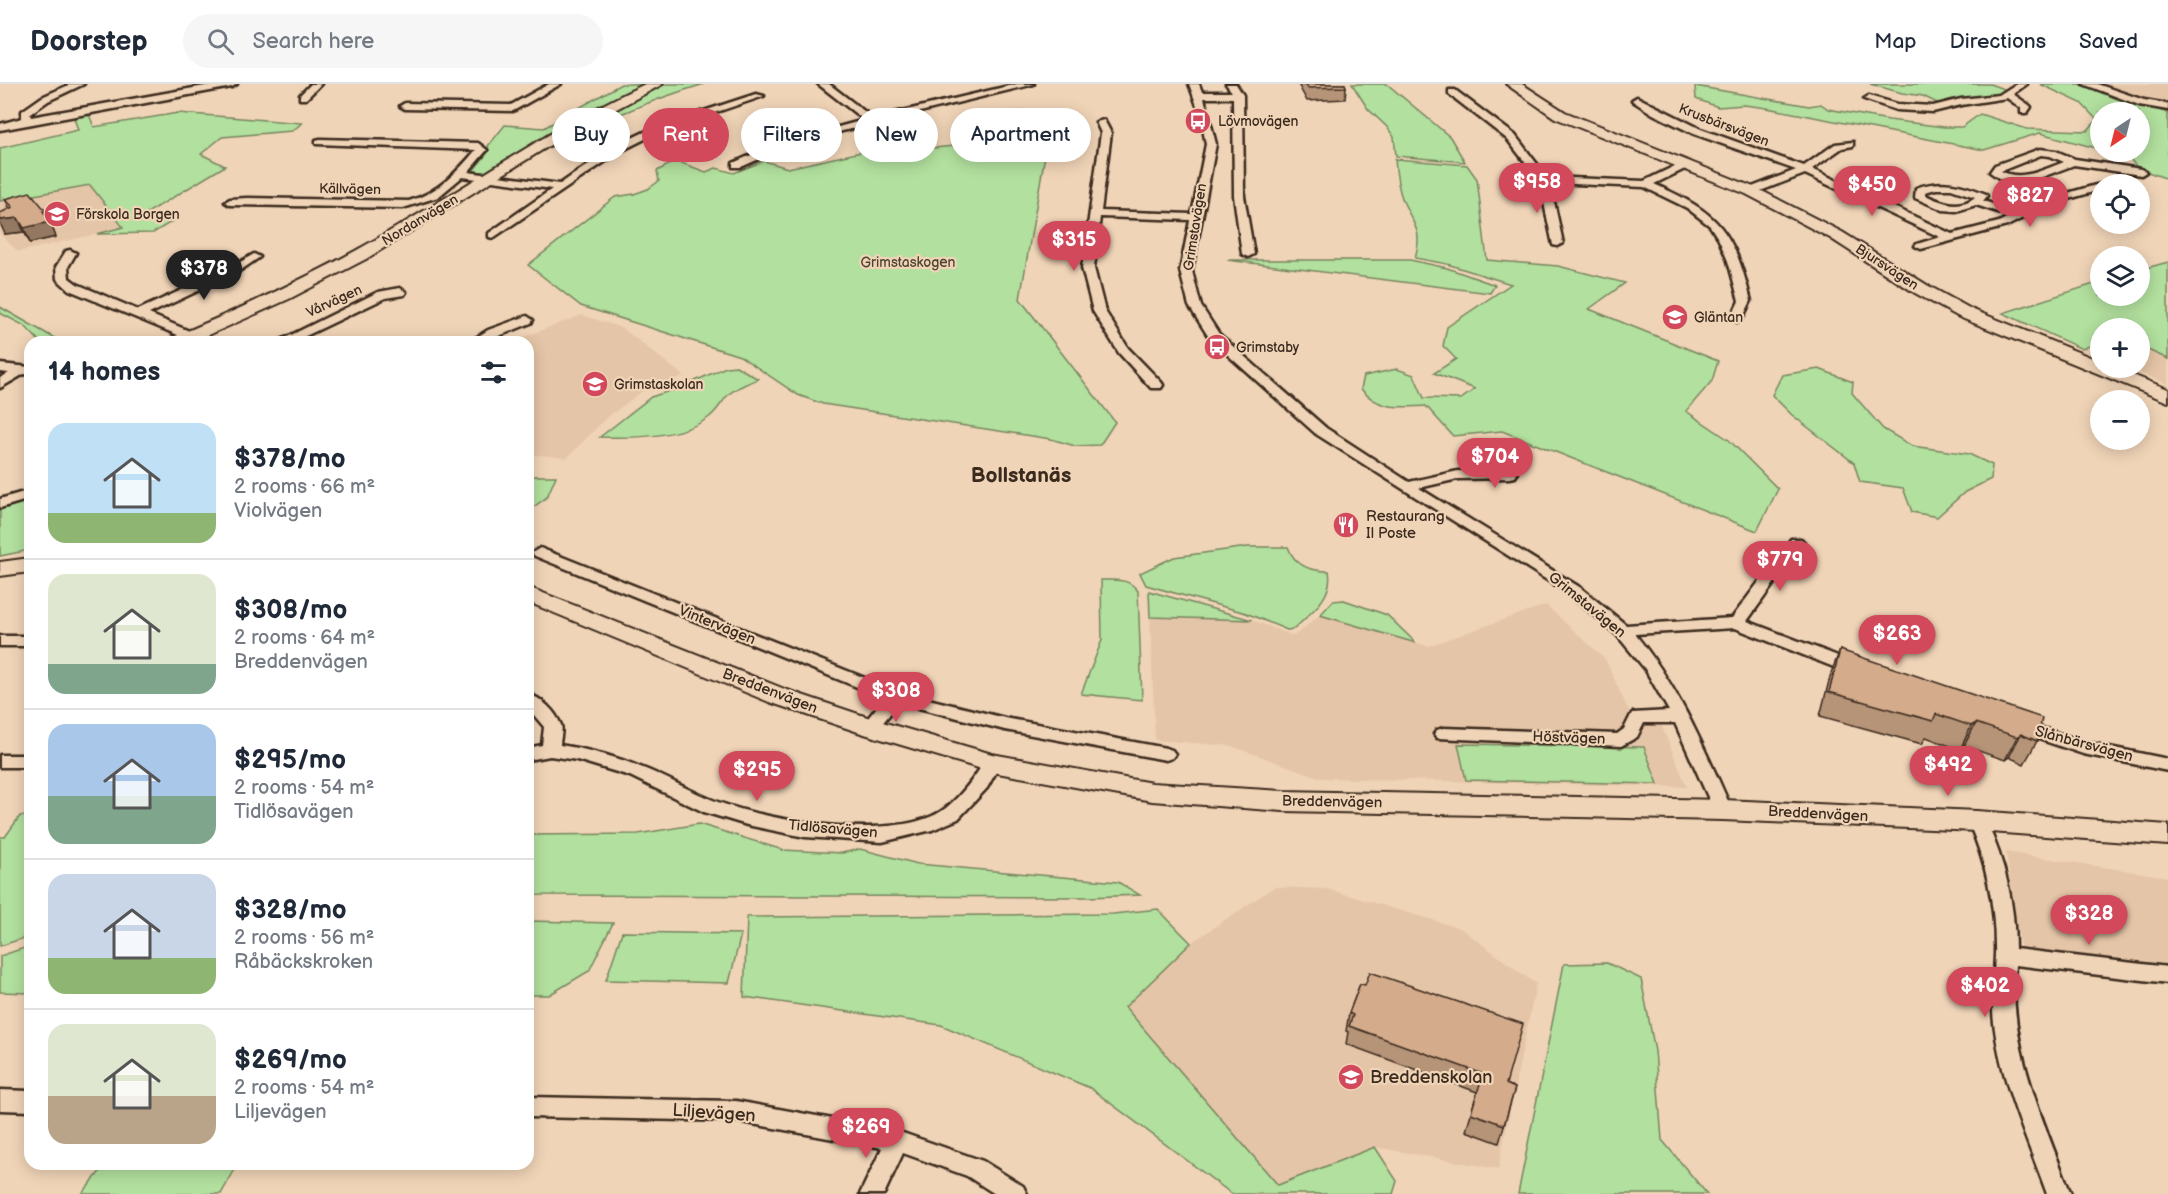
<!DOCTYPE html>
<meta charset="utf-8">
<style>
body{margin:0;font-family:"Balsamiq Sans",sans-serif;background:#f6f6f7;color:#1f2937;height:100vh;display:flex;flex-direction:column;font-size:22px;white-space:nowrap}
*{box-sizing:border-box;margin:0}
p{font-size:20px;color:#747a83}
.icon{flex:none;width:33px;height:33px;fill:none;stroke:currentColor;stroke-width:2;stroke-linecap:round;stroke-linejoin:round}
.map{position:relative;flex:1;overflow:hidden}
.drawer{position:absolute;left:24px;top:252px;width:510px;height:834px;display:flex;flex-direction:column;background:#fff;border-radius:18px;box-shadow:0 3px 15px #0003}
.drawer>*{flex:none}
.top-card{position:absolute;left:552px;top:24px;width:570px;height:54px;display:flex;gap:12px}
.needle{width:39px;rotate:215deg}
.buttons{position:absolute;left:2090px;top:18px;display:grid;gap:12px}
.buttons a{display:grid;place-items:center;width:60px;height:60px;border-radius:50%;background:#fff;box-shadow:0 3px 15px #0003;font-size:30px}
.price{position:absolute;translate:-50% -51px;padding:0 14px;border-radius:21px;background:#d1495b;color:#fff;font-size:20px;line-height:39px;filter:drop-shadow(0 2px 3px #0008)}
.price::after{content:'';position:absolute;left:50%;top:36px;width:18px;height:14px;margin-left:-9px;background:inherit;clip-path:polygon(0 0,100% 0,50% 100%)}
.price.on{background:#222;color:#fff}
ul{padding:0;list-style:none}
li{display:flex;align-items:center;gap:18px;height:150px;padding:0 24px}
li+li{border-top:2px solid #e0e1e3}
li span{display:grid;place-items:center;flex:none;width:168px;height:120px;border-radius:18px;color:#555}
li>.icon{margin-inline-start:auto}
span .icon{width:72px;height:72px;fill:#fffc;stroke-width:1}
li b{font-size:26px}
h2{display:flex;justify-content:space-between;align-items:center;height:72px;padding:0 24px;font-size:26px}
.pill{padding:0 21px;border-radius:27px;background:#fff;box-shadow:0 3px 15px #0003;font-size:21px;line-height:54px}
.pill.on{background:#d1495b;color:#fff}
header{display:flex;align-items:center;gap:36px;box-sizing:border-box;height:84px;padding:0 30px;background:#fff;border-bottom:2px solid #e0e1e3}
header strong{font-size:28px}
nav{display:flex;gap:33px;margin-inline-start:auto;font-size:21px}
.search{width:420px;height:54px;background:#f6f6f7;display:flex;align-items:center;gap:15px;box-sizing:border-box;padding:0 21px;border-radius:33px;color:#747a83;font-size:22px}
.map>svg:first-child{display:block}
</style>
<header>
<strong>Doorstep</strong>
<div class="search"><svg class="icon" aria-label="search" viewBox="0 0 24 24"><circle cx="10" cy="10" r="6"/><path d="M15 15l6 6"/></svg>Search here</div>
<nav><a>Map</a><a>Directions</a><a>Saved</a></nav>
</header>
<div class="map">
<svg width="2168" height="1110" viewBox="0 0 2168 1110">
<rect width="100%" height="100%" fill="#f0d4b7"/>
<filter id="ink" filterUnits="userSpaceOnUse"><feTurbulence type="fractalNoise" baseFrequency=".0167" numOctaves="2"/><feDisplacementMap in="SourceGraphic" scale="12" xChannelSelector="R" yChannelSelector="G"/><feConvolveMatrix kernelMatrix="1 2 1 2 8 2 1 2 1" color-interpolation-filters="sRGB"/></filter>
<g filter="url(#ink)">
<g fill="#e5c5a7">
<polygon points="2079,0 2168,0 2168,29 2082,1"/>
<polygon points="90,101 123,144 18,168 0,150 0,117"/>
<polygon points="582,231 622,244 684,292 641,308 605,335 567,374 528,370 528,258 511,258"/>
<polygon points="2139,262 2168,275 2168,300 2128,284 2139,284"/>
<polygon points="1546,521 1605,575 1633,636 1660,638 1687,703 1321,694 1231,662 1155,656 1150,533 1252,536 1294,552 1320,531 1428,562"/>
<polygon points="2006,768 2168,793 2168,886 2021,867"/>
<polygon points="1274,803 1327,805 1460,844 1536,900 1498,1085 1375,1063 1278,1101 1124,922 1191,859"/>
</g>
<g fill="#b2e09e" stroke="#76855e" stroke-width="1.5">
<polygon points="621,0 646,0 613,16 486,89 473,87 489,67 488,62 505,41 544,44"/>
<path d="M665 0H704C644 18 595 40 540 68L606 27Z"/>
<polygon points="1352,0 1387,0 1450,53 1465,78 1396,72 1394,53 1387,43 1368,25"/>
<polygon points="1870,0 1990,0 2009,7 1995,13 1941,21 1923,12 1902,9"/>
<polygon points="2040,0 2079,0 2168,29 2168,95 2139,85 2124,69 2115,68 2139,68 2139,28 2100,28 2100,65 2040,49 1984,66 1767,24 1744,21 1718,23 1696,15 1695,2 1809,22 1821,20 1828,25 1889,36 1944,43 1962,43 1980,30 2027,45 2087,47 2097,36 2081,19"/>
<polygon points="1043,26 1045,71 1020,215 1115,338 1100,361 1075,362 1051,355 823,320 798,311 740,272 581,222 528,181 615,113 634,110 648,105 659,97 657,87 676,77 706,88 716,84 734,89 764,77 788,84 875,65 927,57 934,64 1006,57 1003,33 1007,28"/>
<polygon points="88,28 94,43 178,29 302,39 292,47 222,53 201,70 225,82 147,129 178,134 153,149 97,150 123,143 90,101 0,117 0,64 78,46 73,31"/>
<path d="M1395 75 1467 81 1477 95 1487 176 1558 182 1625 199 1589 225 1718 277 1712 297 1686 327 1729 356 1778 405 1757 447 1502 347 1453 352 1426 322C1399 323 1380 327 1361 305L1364 292 1397 285 1414 291 1424 314 1461 315 1475 305 1434 289 1456 275 1443 262 1447 243 1511 200 1447 180 1415 174C1423 146 1414 142 1403 117 1398 104 1396 89 1395 75Z"/>
<polygon points="1227,176 1410,176 1447,184 1495,201 1490,209"/>
<polygon points="2168,178 2168,275 2139,262 2139,244 2100,244 2100,258 2082,265 2003,229 2100,198 2100,212 2139,212 2139,186"/>
<polygon points="0,223 56,255 60,258 40,258 25,242 0,229"/>
<path d="M736 282 758 295C749 299 737 303 729 310 722 317 717 328 708 334 680 354 633 354 600 353L651 313 682 303 726 283Z"/>
<polygon points="1819,285 1853,298 1852,309 1883,345 1912,362 1969,370 1992,381 1991,395 1965,408 1937,433 1912,428 1903,404 1860,398 1854,379 1792,331 1772,311 1782,291"/>
<polygon points="528,392 556,392 547,413 528,427"/>
<polygon points="30,412 30,466 0,472 0,422"/>
<path d="M1248 463H1288C1295 482 1310 487 1329 487 1334 513 1311 528 1294 545L1287 546 1246 529 1146 501 1140 489 1174 473Z"/>
<path d="M1101 496C1116 496 1129 494 1138 507L1142 616 1081 610 1102 556Z"/>
<polygon points="1149,507 1252,536 1150,533"/>
<polygon points="1344,516 1387,531 1416,559 1320,531 1333,517"/>
<polygon points="1458,660 1644,663 1658,700 1466,696"/>
<polygon points="20,732 30,733 30,852 0,862 0,753 5,753"/>
<polygon points="699,740 783,766 842,769 860,765 918,780 1118,798 1140,811 1088,813 528,811 528,751 638,750"/>
<polygon points="1158,825 1191,859 1125,923 1278,1101 1375,1063 1397,1097 1393,1110 1232,1110 1090,1004 941,941 744,913 747,833 1113,830"/>
<polygon points="528,837 613,839 589,887 549,911 528,911"/>
<polygon points="622,848 741,850 729,899 606,896"/>
<polygon points="30,862 30,909 0,908 0,872"/>
<polygon points="1607,879 1641,895 1655,967 1662,1056 1707,1110 1518,1110 1564,880"/>
<polygon points="106,1080 238,1080 221,1110 82,1110"/>
</g>
<g fill="none" stroke-linecap="round" stroke-linejoin="round">
<defs>
<g id="street">
<polygon points="71,0 84,0 48,17 30,30 31,33 216,0 237,0 232,3 0,46 0,40 22,34 22,27 42,13"/>
<polygon points="311,0 321,0 306,15 300,15 300,11"/>
<polygon points="549,0 561,0 513,27 405,25 400,22 405,19 511,21"/>
<polygon points="818,0 829,0 873,34 1017,0 1034,0 822,52 784,64 741,83 733,83 733,79 776,60 864,36"/>
<path d="M1189 0H1199L1202 8H1232L1226 0H1236L1243 11 1244 112 1254 170 1248 173 1242 170 1234 112 1233 14H1204L1216 60 1192 187 1201 222 1219 250 1326 344 1409 398 1458 387H1515L1517 390 1515 393 1510 394 1458 395 1419 404 1581 504 1626 541 1732 534 1791 455H1801L1804 458 1747 537 1861 581 1863 585 1861 589H1849L1735 544 1635 550C1679 603 1704 664 1732 726L1730 731 1723 733 1716 731 1675 639H1644L1637 653 1621 662 1437 654 1434 650 1437 646 1443 644 1617 650 1624 645 1632 629 1669 627 1645 585 1616 550 1569 510 1316 350 1210 255 1189 222 1180 187 1190 136 1100 133 1094 184 1105 227 1128 264 1161 298 1163 301 1161 304H1151L1119 269 1093 227 1082 184 1101 49 1096 38 1104 36 1111 49 1101 127 1192 130 1206 60 1200 30Z"/>
<polygon points="2016,0 2027,0 2013,10 2029,21 2031,23 2027,29 2021,29 2021,24 2007,14 1961,21 1933,28 1896,26 1864,15 1869,12 1897,20 1933,22 1961,15 1999,11"/>
<polygon points="2083,0 2097,0 2144,16 2168,20 2168,26 2139,21"/>
<path d="M1449 6H1455L1515 51 1547 93 1644 97 1681 79H1689V83L1654 100C1720 129 1734 148 1751 217L1741 237 1737 238 1731 234 1739 217 1728 177 1719 156 1710 142 1687 124 1644 103 1550 99 1563 159 1557 162 1553 161 1539 96 1507 55 1449 10Z"/>
<path d="M756 10 764 12 661 47 621 67 493 154 489 153V149L552 105 462 93 438 113 403 124 230 121 225 118 230 115 247 114 409 117C438 109 457 88 476 66L316 60V56L320 55 478 59 487 66 468 88 560 100 613 63 655 43Z"/>
<path d="M1637 13 1701 45 1804 82 1835 60 1853 58V62L1842 64 1812 85 1952 150 1999 138 2010 132 1976 121 1956 127 1943 126 1915 114 1916 104C1941 95 1962 100 1986 110L1987 112 1983 117 2019 128 2043 116 2096 101 2103 100H2100V106L2051 120 2007 142 1921 165 1915 162 1917 160 1940 153 1805 90 1755 109H1747V105L1796 86 1694 50 1653 30 1634 18 1632 16ZM1936 105H1951L1975 113C1959 126 1941 118 1925 111V108Z"/>
<path d="M2040 65 2056 67 2075 75 2141 85 2146 88 2141 91 2074 81 2037 95 2013 98 2000 95 1990 88 1995 81ZM2041 71 2050 72 2064 78C2045 85 2021 98 2001 87Z"/>
<polygon points="70,166 76,169 68,183 69,194 77,200 138,226 230,184 254,170 260,173 238,188 149,230 194,249 196,252 194,255 190,256 69,206 57,195 56,183 66,167"/>
<polygon points="400,204 406,208 404,211 385,214 293,258 277,258 378,208"/>
<polygon points="527,232 533,236 531,239 484,258 469,258 488,246"/>
<polygon points="0,280 30,283 30,291 24,290 0,304 0,294 9,289 0,288"/>
<polygon points="30,406 30,415 0,424 0,415"/>
<polygon points="540,464 900,608 1005,634 1166,664 1172,666 1175,670 1172,674 1166,676 1005,646 899,619 876,647 864,647 861,643 884,614 535,472 532,469"/>
<rect x="0" y="552" width="30" height="10"/>
<path d="M528 610C542 614 555 627 561 641 563 647 560 655 560 661 587 665 617 673 643 684 669 694 693 709 718 718 769 737 900 760 946 724 963 710 975 693 986 675L992 673 998 675 1001 679 987 704 958 735 932 746 882 758 805 753 747 741 704 728 630 692 577 676 550 672 528 676V664L542 661 544 643 528 624Z"/>
<polygon points="2018,636 2085,658 2168,675 2168,687 2083,670 2012,646 2009,642 2012,638"/>
<rect x="0" y="671" width="30" height="12"/>
<path d="M1977 730 1984 732 1986 737C2005 778 2015 820 2015 865L2168 883V899L2015 881C2008 962 2043 1036 2071 1110H2047C2027 1055 2001 998 1994 939 1991 916 1994 894 1995 871 1996 824 1987 780 1968 737L1970 732Z"/>
<polygon points="0,1006 30,1007 30,1027 0,1026"/>
<polygon points="528,1013 736,1017 897,1047 983,1077 1023,1102 1027,1110 995,1110 967,1092 903,1069 884,1110 860,1110 882,1064 736,1037 528,1033"/>
</g>
<g id="secondary">
<path d="M645 0H663L557 57 366 175 289 215 193 258H168L171 254C242 224 313 192 380 153 469 102 552 43 645 0Z"/>
<polygon points="1506,0 1522,0 1565,28 1756,104 1842,148 1927,201 1971,225 2100,277 2100,284 2115,284 2168,305 2168,318 1959,233 1915,209 1830,154 1746,110 1555,34"/>
<polygon points="30,474 30,488 0,492 0,478"/>
<polygon points="528,503 787,606 879,637 992,670 1152,699 1283,707 1723,716 1977,727 2168,741 2168,761 1977,747 1723,736 1283,727 1152,717 992,688 861,649 769,618 528,518"/>
</g>
</defs>
<use href="#street" stroke="#3b2a1e" stroke-width="5"/>
<use href="#secondary" stroke="#3b2a1e" stroke-width="4"/>
<use href="#street" fill="#f0d4b7" fill-rule="evenodd"/>
<use href="#secondary" fill="#f0d4b7" fill-rule="evenodd"/>
</g>
<g fill="#b69478" stroke="#3b2a1e" stroke-width="1.5">
<polygon points="1299,0 1345,0 1346,3 1345,15 1307,17 1299,2"/>
<polygon points="5,115 52,141 51,141 56,153 30,159 24,148 5,150 10,125"/>
<polygon points="1840,566 2037,657 2024,680 2009,673 2005,676 1964,662 1960,666 1926,653 1922,660 1820,632 1831,589"/>
<polygon points="1360,900 1506,1000 1515,1004 1499,1059 1466,1047 1477,1008 1346,960 1348,948 1346,947 1349,929"/>
</g>
<g fill="#947862" stroke="#3b2a1e" stroke-width="1.5">
<polygon points="43,127 46,127 56,153 30,159 24,144"/>
<polygon points="18,134 24,148 5,150 0,139 0,136"/>
<polygon points="1976,639 1964,662 1960,666 1971,642"/>
<polygon points="2021,650 2009,673 2005,676 2017,653"/>
</g>
<g fill="#d4ac8c" stroke="#3b2a1e" stroke-width="1.5">
<polygon points="1306,0 1345,0 1346,3 1308,4"/>
<polygon points="30,108 46,127 43,127 50,138 24,144 18,134 0,136 0,129 13,123 5,115"/>
<polygon points="1840,566 2042,634 2037,657 2021,650 2017,653 1976,639 1971,642 1936,630 1933,637 1829,608"/>
<polygon points="1370,888 1523,940 1506,1000 1515,1004 1504,1041 1471,1029 1483,990 1349,942 1353,931 1349,929 1360,900 1365,901"/>
</g>
</g>
<defs>
<symbol id="bus-disc" viewBox="-11 -11 22 22"><circle r="9.5" fill="#d1495b" stroke="#f0d4b7"/><path d="M-5-6H5V4H4V6H2V4H-2V6H-4V4H-5ZM-3.5-4V0h7V-4ZM-3.5 1.2v1.5H-2V1.2ZM2 1.2v1.5H3.5V1.2Z" fill="#fff"/></symbol>
<symbol id="school-disc" viewBox="-11 -11 22 22"><circle r="9.5" fill="#d1495b" stroke="#f0d4b7"/><path d="M0-5L7-2L0 1L-7-2ZM-4 1L0 2.5L4 1V4Q0 6-4 4Z" fill="#fff"/></symbol>
<symbol id="restaurant-disc" viewBox="-11 -11 22 22"><circle r="9.5" fill="#d1495b" stroke="#f0d4b7"/><path d="M-5-6h1v4h1v-4h1v4h1v-4h1v5L-1.5 .5V6h-2V.5L-5-1ZM5-6V6H3V1.5H1.5Q1.5-4 5-6Z" fill="#fff"/></symbol>
</defs>
<g fill-rule="evenodd">
<use href="#bus-disc" x="1183" y="22" width="30" height="30"/>
<use href="#school-disc" x="42" y="115" width="30" height="30"/>
<use href="#school-disc" x="1660" y="218" width="30" height="30"/>
<use href="#bus-disc" x="1202" y="248" width="30" height="30"/>
<use href="#school-disc" x="580" y="285" width="30" height="30"/>
<use href="#restaurant-disc" x="1331" y="426" width="30" height="30"/>
<use href="#school-disc" x="1336" y="978" width="30" height="30"/>
</g>
<g text-anchor="middle" dominant-baseline="central" stroke-width="4.5" stroke-linejoin="round" paint-order="stroke">
<g font-size="14" fill="#3b2a1e" stroke="#f0d4b7" text-anchor="start">
<text x="1218" y="37">Lövmovägen</text>
<text x="76" y="130">Förskola Borgen</text>
<text x="1694" y="233">Gläntan</text>
<text x="1236" y="263">Grimstaby</text>
<text x="614" y="300">Grimstaskolan</text>
</g>
<g font-size="14" fill="#3b2a1e" stroke="#f0d4b7">
<text transform="translate(1724 41) rotate(21)">Krusbärsvägen</text>
<text transform="translate(350 105) rotate(1)">Källvägen</text>
<text transform="translate(420 136) rotate(-31)">Nordanvägen</text>
<text transform="translate(1195 143) rotate(-81)">Grimstavägen</text>
<text transform="translate(1887 183) rotate(33)">Bjursvägen</text>
<text transform="translate(334 217) rotate(-25)">Vårvägen</text>
</g>
<g font-size="14" fill="#4d4531" stroke="#f0d4b7">
<text x="908" y="178">Grimstaskogen</text>
</g>
<g font-size="15" fill="#3b2a1e" stroke="#f0d4b7" text-anchor="start">
<text x="1366" y="432">Restaurang<tspan x="1366" dy="17">Il Poste</tspan></text>
</g>
<g font-size="15" fill="#3b2a1e" stroke="#f0d4b7">
<text transform="translate(1587 521) rotate(39)">Grimstavägen</text>
<text transform="translate(717 541) rotate(22)">Vintervägen</text>
<text transform="translate(770 607) rotate(21)">Breddenvägen</text>
<text transform="translate(1569 654) rotate(2)">Höstvägen</text>
<text transform="translate(2084 660) rotate(15)">Slånbärsvägen</text>
<text transform="translate(1332 718) rotate(1)">Breddenvägen</text>
<text transform="translate(1818 730) rotate(3)">Breddenvägen</text>
<text transform="translate(833 745) rotate(5)">Tidlösavägen</text>
</g>
<g font-size="18" fill="#3b2a1e" stroke="#f0d4b7" text-anchor="start">
<text x="1370" y="993">Breddenskolan</text>
</g>
<g font-size="18" fill="#3b2a1e" stroke="#f0d4b7">
<text transform="translate(714 1029) rotate(4)">Liljevägen</text>
</g>
<g font-size="21" font-weight="bold" fill="#3b2a1e" stroke="#f0d4b7">
<text x="1021" y="391">Bollstanäs</text>
</g>
</g>
</svg>
<div class="buttons">
<a><svg class="needle" viewBox="-14 -14 28 28"><path d="M0-13l5 13h-10z" fill="#e53935"/><path d="M0 13l5-13h-10z" fill="#747a83"/></svg></a>
<a><svg class="icon" aria-label="locate" viewBox="0 0 24 24"><circle cx="12" cy="12" r="6"/><path d="M12 2v4M12 18v4M2 12h4M18 12h4"/></svg></a>
<a><svg class="icon" aria-label="layers" viewBox="0 0 24 24"><path d="M12 4l9 5-9 5-9-5zM3 14l9 5 9-5"/></svg></a>
<a>+</a>
<a>−</a>
</div>
<b class="price" style="left:1537px;top:130px">$958</b>
<b class="price" style="left:1872px;top:133px">$450</b>
<b class="price" style="left:2030px;top:144px">$827</b>
<b class="price" style="left:1074px;top:188px">$315</b>
<b class="price on" style="left:204px;top:217px">$378</b>
<b class="price" style="left:1495px;top:405px">$704</b>
<b class="price" style="left:1780px;top:508px">$779</b>
<b class="price" style="left:1897px;top:582px">$263</b>
<b class="price" style="left:896px;top:639px">$308</b>
<b class="price" style="left:1948px;top:713px">$492</b>
<b class="price" style="left:757px;top:718px">$295</b>
<b class="price" style="left:2089px;top:862px">$328</b>
<b class="price" style="left:1985px;top:934px">$402</b>
<b class="price" style="left:866px;top:1075px">$269</b>
<div class="top-card">
<a class="pill">Buy</a>
<a class="pill on">Rent</a>
<a class="pill">Filters</a>
<a class="pill">New</a>
<a class="pill">Apartment</a>
</div>
<section class="drawer">
<h2>14 homes<svg class="icon" aria-label="filters" viewBox="0 0 24 24"><path d="M4 7h16M4 17h16"/><circle cx="9" cy="7" r="2"/><circle cx="15" cy="17" r="2"/></svg></h2>
<ul>
<li><span style="background:linear-gradient(#bfe0f5 75%,#8fb573 0)"><svg class="icon" aria-label="home" viewBox="0 0 24 24"><path d="M3 11l9-7 9 7M6 9v11h12V9"/></svg></span><div><b>$378/mo</b><p>2 rooms · 66 m²</p><p>Violvägen</p></div></li>
<li><span style="background:linear-gradient(#dfe7d0 75%,#7fa58c 0)"><svg class="icon" aria-label="home" viewBox="0 0 24 24"><path d="M3 11l9-7 9 7M6 9v11h12V9"/></svg></span><div><b>$308/mo</b><p>2 rooms · 64 m²</p><p>Breddenvägen</p></div></li>
<li><span style="background:linear-gradient(#a9c7e8 60%,#7fa58c 0)"><svg class="icon" aria-label="home" viewBox="0 0 24 24"><path d="M3 11l9-7 9 7M6 9v11h12V9"/></svg></span><div><b>$295/mo</b><p>2 rooms · 54 m²</p><p>Tidlösavägen</p></div></li>
<li><span style="background:linear-gradient(#c9d6e8 70%,#8fb573 0)"><svg class="icon" aria-label="home" viewBox="0 0 24 24"><path d="M3 11l9-7 9 7M6 9v11h12V9"/></svg></span><div><b>$328/mo</b><p>2 rooms · 56 m²</p><p>Råbäckskroken</p></div></li>
<li><span style="background:linear-gradient(#dfe7d0 60%,#b9a48a 0)"><svg class="icon" aria-label="home" viewBox="0 0 24 24"><path d="M3 11l9-7 9 7M6 9v11h12V9"/></svg></span><div><b>$269/mo</b><p>2 rooms · 54 m²</p><p>Liljevägen</p></div></li>
</ul>
</section>
</div>
